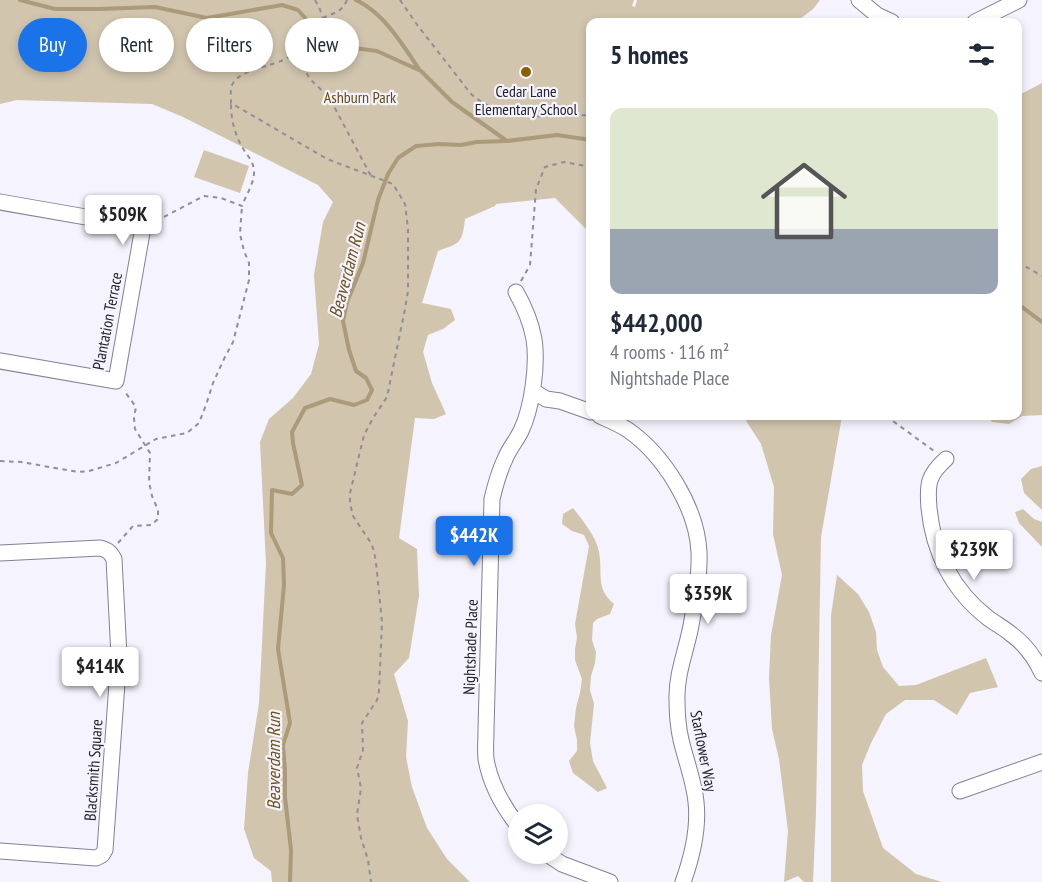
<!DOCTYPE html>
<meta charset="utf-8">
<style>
body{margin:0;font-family:"PT Sans Narrow",sans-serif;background:#f6f6f7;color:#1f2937;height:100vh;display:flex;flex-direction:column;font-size:22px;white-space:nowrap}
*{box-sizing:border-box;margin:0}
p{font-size:20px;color:#747a83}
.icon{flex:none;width:33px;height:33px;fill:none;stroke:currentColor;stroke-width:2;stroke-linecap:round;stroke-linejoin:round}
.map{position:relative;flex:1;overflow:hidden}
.details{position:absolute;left:586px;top:18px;width:436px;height:402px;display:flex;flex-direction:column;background:#fff;border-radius:12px;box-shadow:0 3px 9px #0003}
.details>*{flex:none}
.top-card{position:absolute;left:18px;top:18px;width:478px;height:54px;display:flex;gap:12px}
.tools{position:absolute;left:508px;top:804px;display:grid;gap:12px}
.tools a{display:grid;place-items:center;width:60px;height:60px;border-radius:50%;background:#fff;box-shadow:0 3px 9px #0003;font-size:30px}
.price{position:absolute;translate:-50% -51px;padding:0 14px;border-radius:6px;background:#fff;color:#222;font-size:20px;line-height:39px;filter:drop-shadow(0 2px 3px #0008)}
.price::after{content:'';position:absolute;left:50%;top:36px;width:18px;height:14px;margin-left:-9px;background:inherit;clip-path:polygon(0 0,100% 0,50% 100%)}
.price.current{background:#1a73e8;color:#fff}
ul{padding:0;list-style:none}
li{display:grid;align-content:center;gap:12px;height:318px;padding:0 24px}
li span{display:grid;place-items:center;height:186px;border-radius:12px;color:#555}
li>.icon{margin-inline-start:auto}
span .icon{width:108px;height:108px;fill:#fffc;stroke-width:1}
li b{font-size:26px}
h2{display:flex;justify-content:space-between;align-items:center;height:72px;padding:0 24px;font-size:26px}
.tag{padding:0 21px;border-radius:27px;background:#fff;box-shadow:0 3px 9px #0003;font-size:21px;line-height:54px}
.tag.current{background:#1a73e8;color:#fff}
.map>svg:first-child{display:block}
</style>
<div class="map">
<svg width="1042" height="882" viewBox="0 0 1042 882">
<rect width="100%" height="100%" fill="#f5f3fd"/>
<g fill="#d1c5ae">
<path d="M0 0H634L632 6 635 7 637 0H820L813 9 796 22H591V234L555 198 496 204 495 206 465 219C462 244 460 243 438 251L422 303 451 309 455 320 443 329 428 335 423 352 432 383 446 414 434 419 415 418 399 538 417 549 419 596 409 658 394 674 408 721 406 757 412 787 427 828 447 859 470 882H272L271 871 254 858 244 829 248 773 259 703 266 563 260 442 269 419 293 398 311 374 319 344 314 275 323 222 333 202 318 185 183 117 152 104 17 100 0 104Z"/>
<polygon points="1042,83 1042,415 1022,416 1009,424 992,422 988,416 1018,416 1019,95"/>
<polygon points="204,150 249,166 240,193 194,177"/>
<polygon points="743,416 842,416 821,537 816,812 813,882 804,882 798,876 784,882 788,831 779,759 772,729 769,678 771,635 782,575 773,534 774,487 761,444"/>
<polygon points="1042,466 1042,510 1024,493 1021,479 1031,469"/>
<path d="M573 508C583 521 596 536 599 552 603 574 595 588 614 604L610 614 597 619 593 623 592 640 596 652 595 663 591 676 590 690 594 704 590 743 593 761 607 788 598 792 573 773 569 761 577 751V740L574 726 576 708 580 693 582 679 575 660V649L577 638 575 624 589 546 584 535 572 531 562 524 563 514Z"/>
<polygon points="1023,509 1034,519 1042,522 1042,547 1019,523 1015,512"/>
<polygon points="837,575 858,594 869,612 876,632 877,650 883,667 899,686 916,685 986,658 998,687 970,693 957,715 934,700 905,700 886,714 871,743 862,765 863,791 883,848 916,874 942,882 831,882 831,615"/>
</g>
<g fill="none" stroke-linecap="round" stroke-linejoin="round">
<g stroke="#ab9b7a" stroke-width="4">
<polyline points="20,0 55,9 99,9 155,7 207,18 282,5 298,10 326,41 347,47 377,51 421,71 452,102 507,141"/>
<path d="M356 0C384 13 402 44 419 69"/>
<polyline points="1018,304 1042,322"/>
<polyline points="290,882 291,850 285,797 285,770 283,745 290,723 278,649 284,585 283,558 271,533 272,490 292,494 302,485 293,443 292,432 305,408 330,399 354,405 367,400 372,390 366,378 356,371 349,350 343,321 347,302 363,263 378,200 388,174 398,158 416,146 439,144 461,145 477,142 507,141 557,135 591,140"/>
</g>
<defs>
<g id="street">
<polyline points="859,0 877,15 892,22"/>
<polyline points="975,22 1019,0"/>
<polyline points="0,202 143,227 116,381 0,361"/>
<path d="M516 292C524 306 531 323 534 339 538 365 532 408 521 431 516 441 509 449 505 459 499 472 495 486 492 499L486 730C486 740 485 750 486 759 490 783 504 808 519 827"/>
<polyline points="533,391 546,399 560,401 591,412"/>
<path d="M600 416C609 420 619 424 628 430 664 455 697 508 699 552 700 574 696 598 692 620 688 647 676 672 677 700 677 713 678 727 681 740 686 761 694 781 696 802 699 829 692 857 683 882"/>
<path d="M946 459C928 475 927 484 929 508 933 552 953 591 988 618 996 624 1004 628 1011 634 1025 644 1035 658 1042 673"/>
<path d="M0 553 100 548C108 550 110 552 114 559L119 656 105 850 102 855 96 858 0 851"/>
<polyline points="960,791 1042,762"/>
<polyline points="547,854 562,864 610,882"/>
</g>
</defs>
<use href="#street" stroke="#857f97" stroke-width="17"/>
<g stroke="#908e97" stroke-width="2" stroke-dasharray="4.5 4.5" stroke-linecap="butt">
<polyline points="315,0 319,7 323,18"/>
<path d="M347 0C340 15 334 11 322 19 308 28 303 47 289 57 274 67 240 68 232 85 230 90 231 98 231 103L327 159 393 184 405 204 408 229V291L405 309 387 397 373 418 364 435 350 493V503L353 516 371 543 374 551 376 563 382 622 379 691 377 700 362 723 363 750 357 768 361 788 357 815 361 838 368 860 371 882"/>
<path d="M400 0 418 26 471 94C488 109 510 115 533 116 543 117 552 114 562 114 572 113 581 116 591 115"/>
<path d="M300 47C302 59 303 71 312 81 318 87 324 92 330 99L371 176"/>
<path d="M156 221 204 196 221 198 242 206C246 195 255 182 254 170 253 160 245 153 241 145 234 132 231 118 231 103"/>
<polyline points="1018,262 1042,276"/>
<polyline points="521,281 530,265 536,189 545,167 564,162 591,167"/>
<polyline points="886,416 934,451"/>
<polyline points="0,461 21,462 78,472 89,471 116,463 156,439 187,433 199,423 206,405 213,383 224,359 233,342 249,280 249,263 244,251 240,234 242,206"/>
<polyline points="118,543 133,526 151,525 158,519 158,510 152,496 149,482 150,453 135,429 134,418 136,407 125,392"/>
</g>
<use href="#street" stroke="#fff" stroke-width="15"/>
</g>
<circle fill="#876300" stroke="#f5f3fd" stroke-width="2" cx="526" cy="72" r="6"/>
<g text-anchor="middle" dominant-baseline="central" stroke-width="4.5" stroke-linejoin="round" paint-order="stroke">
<g font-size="16" fill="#24222b" stroke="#f5f3fd">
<text x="526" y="91">Cedar Lane<tspan x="526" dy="18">Elementary School</tspan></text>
</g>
<g font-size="16" fill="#644b11" stroke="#f5f3fd">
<text x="360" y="97">Ashburn Park</text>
</g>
<g font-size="16" fill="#24222b" stroke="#f5f3fd">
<text transform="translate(107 321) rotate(-79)">Plantation Terrace</text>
<text transform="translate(470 647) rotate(-88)">Nightshade Place</text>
<text transform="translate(704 751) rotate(79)">Starflower Way</text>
<text transform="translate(93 770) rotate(-86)">Blacksmith Square</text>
</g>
<g font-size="18" font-style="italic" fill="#6c531b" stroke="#f5f3fd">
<text transform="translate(347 270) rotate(-75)">Beaverdam Run</text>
<text transform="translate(273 761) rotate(-90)">Beaverdam Run</text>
</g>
</g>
</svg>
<div class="tools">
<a><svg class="icon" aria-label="layers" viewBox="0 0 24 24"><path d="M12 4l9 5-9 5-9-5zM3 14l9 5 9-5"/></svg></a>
</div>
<b class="price" style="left:123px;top:246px">$509K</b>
<b class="price current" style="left:474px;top:567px">$442K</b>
<b class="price" style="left:974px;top:581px">$239K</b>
<b class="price" style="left:708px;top:625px">$359K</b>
<b class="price" style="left:100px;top:698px">$414K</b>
<div class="top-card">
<a class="tag current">Buy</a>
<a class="tag">Rent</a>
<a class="tag">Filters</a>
<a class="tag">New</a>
</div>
<section class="details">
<h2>5 homes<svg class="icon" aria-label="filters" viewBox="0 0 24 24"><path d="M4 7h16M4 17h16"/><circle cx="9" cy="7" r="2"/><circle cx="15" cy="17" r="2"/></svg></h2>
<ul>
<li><span style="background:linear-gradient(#dfe7d0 65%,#9aa5b1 0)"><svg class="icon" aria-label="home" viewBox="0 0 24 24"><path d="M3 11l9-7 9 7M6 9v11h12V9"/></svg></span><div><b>$442,000</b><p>4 rooms · 116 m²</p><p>Nightshade Place</p></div></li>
</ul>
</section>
</div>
